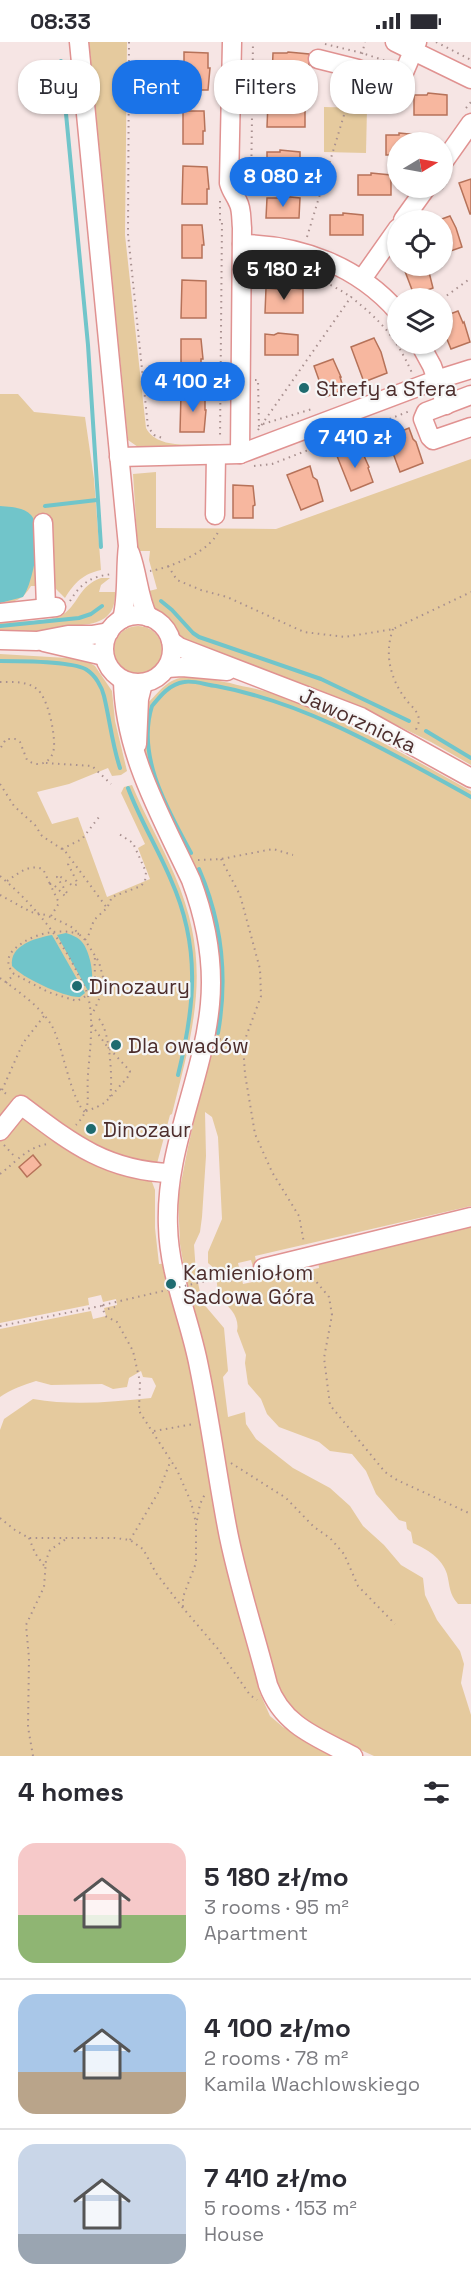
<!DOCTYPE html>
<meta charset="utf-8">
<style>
body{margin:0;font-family:"Space Grotesk",sans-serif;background:#f2f2f3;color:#2b2b33;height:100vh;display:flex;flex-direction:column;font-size:22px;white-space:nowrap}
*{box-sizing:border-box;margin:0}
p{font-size:20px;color:#7c7c81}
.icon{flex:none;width:33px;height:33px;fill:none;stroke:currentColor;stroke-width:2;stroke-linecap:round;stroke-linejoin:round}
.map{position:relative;height:1714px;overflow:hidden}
.details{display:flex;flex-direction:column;background:#fff;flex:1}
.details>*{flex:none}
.banner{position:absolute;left:18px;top:18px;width:435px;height:54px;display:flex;gap:12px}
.needle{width:39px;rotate:80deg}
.fabs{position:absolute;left:387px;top:90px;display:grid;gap:12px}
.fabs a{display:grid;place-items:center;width:66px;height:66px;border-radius:50%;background:#fff;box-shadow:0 2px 4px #0004;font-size:30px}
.price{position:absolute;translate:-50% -51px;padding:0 14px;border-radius:21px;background:#1a73e8;color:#fff;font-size:20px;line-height:39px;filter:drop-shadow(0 2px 3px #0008)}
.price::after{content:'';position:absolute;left:50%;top:36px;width:18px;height:14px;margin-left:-9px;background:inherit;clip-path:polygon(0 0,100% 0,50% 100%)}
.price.current{background:#222;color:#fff}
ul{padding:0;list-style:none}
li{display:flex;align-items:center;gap:18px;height:150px;padding:0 18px}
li+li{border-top:2px solid #e1e1e2}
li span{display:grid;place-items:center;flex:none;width:168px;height:120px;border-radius:18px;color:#555}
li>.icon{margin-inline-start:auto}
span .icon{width:72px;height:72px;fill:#fffc;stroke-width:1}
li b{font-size:26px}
h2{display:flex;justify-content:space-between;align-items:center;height:72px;padding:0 18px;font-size:26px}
.tag{padding:0 21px;border-radius:24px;background:#fff;box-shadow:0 2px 4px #0004;font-size:21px;line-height:54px}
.tag.current{background:#1a73e8;color:#fff}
.status{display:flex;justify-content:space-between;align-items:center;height:42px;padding:0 30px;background:#fff;direction:ltr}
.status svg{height:16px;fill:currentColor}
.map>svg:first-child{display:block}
</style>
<div class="status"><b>08:33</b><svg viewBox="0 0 49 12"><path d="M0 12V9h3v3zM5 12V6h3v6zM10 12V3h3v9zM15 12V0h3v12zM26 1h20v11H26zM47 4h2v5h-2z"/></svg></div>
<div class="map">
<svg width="471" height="1714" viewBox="0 0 471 1714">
<rect width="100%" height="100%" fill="#f6e5e4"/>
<g fill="#e5ca9e">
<path d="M89 0H127L125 193 146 386C158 409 196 401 218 402V408L138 405 128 398Z"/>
<polygon points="324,65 367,66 366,111 324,110"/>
<path d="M0 352H18L34 370 85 375 94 437 101 528C83 532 75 540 65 556L53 544H31C23 557 15 561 0 562Z"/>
<polygon points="471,417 471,723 431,700 372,671 175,593 167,578 152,567 145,550 157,547 149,518 150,509 138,509 133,432 156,430 156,486 276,487"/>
<path d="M101 536H110L101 543 99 550H115C116 573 103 581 82 583L81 590 0 592V580C15 579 53 581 65 571 80 559 79 544 101 536Z"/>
<circle cx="138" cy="608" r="24"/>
<path d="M0 612 67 616 87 619 95 624 112 649 115 679 127 729 121 733 112 734 108 726 69 742 37 750 52 782 78 775 107 855 150 837 138 806 145 802 121 751 124 745 132 743C145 774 162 803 175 834 213 922 194 985 172 1072L170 1073 152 1140 155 1148V1186L159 1222 183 1220 180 1202 178 1156 188 1105 216 983 218 936 147 725 144 701 145 663C156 655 163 640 180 636 195 632 215 638 230 641 244 645 260 647 274 652 343 676 407 714 471 749V1164L255 1214 257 1224 253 1225 251 1218 238 1221 243 1242 319 1226 318 1218 471 1180V1562H458C449 1552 450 1544 447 1532 442 1516 427 1507 413 1501L411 1490 407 1487 406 1480 399 1478 376 1452 366 1429 352 1412 330 1409 319 1400 279 1385 267 1372 261 1357 248 1342 245 1321 246 1313 237 1289C240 1276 230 1264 219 1257L215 1227 208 1221V1210L222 1177 218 1095 212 1075 205 1070 206 1114 202 1175 200 1190 194 1203 196 1231 202 1260 224 1286 228 1329 223 1335 228 1375 245 1370 246 1382 256 1397 293 1426 330 1446 350 1464 363 1484 384 1503 401 1523 423 1536 425 1553 437 1578 460 1609 464 1622 461 1641 471 1673V1714H374L332 1695 289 1666 277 1646 239 1500 225 1420 212 1444 227 1528 249 1603 259 1649 270 1674 283 1685 334 1714H0V1388L4 1377 33 1357C73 1364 111 1360 151 1356L156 1344 152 1336 143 1335 141 1329 129 1336 127 1345 113 1347 102 1342 51 1343 36 1339C24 1343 11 1347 0 1355V1287L91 1269 93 1277 106 1274 104 1266 117 1263 116 1257 103 1260 101 1253 88 1256 89 1263 0 1281Z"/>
</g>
<g fill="#71c5ca">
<path d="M0 464C10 465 24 465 31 473 44 487 33 541 23 555L0 561Z"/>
<path d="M66 891C72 893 78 895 82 900 90 909 97 941 88 949L57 893Z"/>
<path d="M52 893 85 951 80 955C65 956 21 935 12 924 9 903 36 896 52 893Z"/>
</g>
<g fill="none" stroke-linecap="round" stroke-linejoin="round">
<g stroke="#71c5ca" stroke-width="4">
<polyline points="61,19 88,303 101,505"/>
<polyline points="45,464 97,458"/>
<polyline points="161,559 172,568 193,591 199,595 321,637 409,679"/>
<polyline points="0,584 79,576 91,572 102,564"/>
<path d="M0 619C18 619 74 619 87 628 95 633 102 645 104 654 110 679 112 702 120 726"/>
<polyline points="426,689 471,716"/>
<path d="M128 746C140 778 158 807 171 838 201 905 195 964 178 1033"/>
<path d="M191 811C168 768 136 715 152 664 161 653 170 642 184 640 194 638 206 643 216 644 308 661 391 711 471 755"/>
<path d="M199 827C222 880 228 934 218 991"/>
</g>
</g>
<g fill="#f7b79f" stroke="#b67259" stroke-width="1.5">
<polygon points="184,10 208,11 208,26 210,26 208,48 184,48"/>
<polygon points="288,10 309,12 309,36 272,35 273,11 287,11"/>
<polygon points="428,51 447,53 447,73 414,73 414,53 427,53"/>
<polygon points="283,59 305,61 305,85 267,85 268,60 283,61"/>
<polygon points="183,69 204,69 205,89 203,89 203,102 183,102"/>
<polygon points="399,91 419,93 419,100 398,100 398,113 386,113 386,93 399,93"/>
<polygon points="280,108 300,110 300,131 267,130 267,110 280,110"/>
<polygon points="183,124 207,125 209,147 207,147 207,162 182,162"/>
<polygon points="371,131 391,133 391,153 358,153 358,133 371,133"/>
<polygon points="471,137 471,172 470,172 459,141"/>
<polygon points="280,154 300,156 299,176 266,176 267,156 280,156"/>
<polygon points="343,171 363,173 363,193 330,193 330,173 343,173"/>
<polygon points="450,174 456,186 462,205 442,212 442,178 439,178"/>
<polygon points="182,183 202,183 204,203 202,203 202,216 182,216"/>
<polygon points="403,224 425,224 426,227 428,226 433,246 414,253"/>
<polygon points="182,238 206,239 206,276 181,276"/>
<polygon points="281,245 303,247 303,271 265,271 266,246 277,247"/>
<polygon points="458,269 463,281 464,280 470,300 451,307 442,285 442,275"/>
<polygon points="278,291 298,293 298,313 265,313 265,292 274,293"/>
<polygon points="374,296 381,310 387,331 364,340 351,305"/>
<polygon points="181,297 201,297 203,317 201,317 201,330 181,330"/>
<polygon points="333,317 341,335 340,335 344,348 325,355 314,324"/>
<polygon points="181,352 205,353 205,368 206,368 204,390 180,390"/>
<polygon points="409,386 413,397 416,400 423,421 400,430 387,395"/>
<polygon points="360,405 369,425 368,426 373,440 351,449 337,414"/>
<polygon points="310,424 313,435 317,438 323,459 301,468 287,433"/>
<polygon points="233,443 253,444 255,463 253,464 253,476 233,476"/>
<polygon points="33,1113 41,1123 27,1135 19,1125"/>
</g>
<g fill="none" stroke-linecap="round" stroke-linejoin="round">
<defs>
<g id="minor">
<path d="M79 0 128 504C125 527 128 556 122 577"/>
<path d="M232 0 229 141C231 149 235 153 238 160 242 167 241 177 242 186L240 412"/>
<polyline points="395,0 471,37"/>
<polyline points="318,17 358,27 399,42 417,0"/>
<polyline points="442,122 471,81"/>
<polyline points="403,178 426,146"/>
<path d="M242 202C301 203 358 224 398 270"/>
<polyline points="362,237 398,186"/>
<polyline points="420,302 432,324 446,363"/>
<polyline points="471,353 426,370 423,377 430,395 433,398 471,385"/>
<polyline points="119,415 240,412 436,338 471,327"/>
<polyline points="215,473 216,413"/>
<polyline points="43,481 46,565"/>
<path d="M130 511C138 532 138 555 148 575"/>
<polyline points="0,571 56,565"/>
<circle cx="138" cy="607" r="34"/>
<polyline points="0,598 37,599 68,593 92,593 109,590"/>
<polyline points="171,599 179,605 361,675 471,736"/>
<polyline points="44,600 104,614"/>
<polyline points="167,626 182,625 227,629"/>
<path d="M123 638C124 711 161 774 191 838 206 878 214 919 210 962 203 1038 165 1106 168 1184 169 1233 190 1277 199 1325 210 1378 217 1432 227 1485 237 1539 255 1591 268 1643 283 1684 317 1695 353 1714"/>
<polyline points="137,702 139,657 143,641"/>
<path d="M0 1089 21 1063C70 1100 106 1129 171 1131"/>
<polyline points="263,1226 471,1175"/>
</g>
</defs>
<use href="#minor" stroke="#e09291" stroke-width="21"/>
<g stroke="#a8908f" stroke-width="2" stroke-dasharray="1.5 4.5" stroke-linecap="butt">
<polyline points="129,0 128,192 148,385 154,393 165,397"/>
<polyline points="436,0 471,18"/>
<polyline points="325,2 362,11 392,21"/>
<polyline points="362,12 365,0"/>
<polyline points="466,66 471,60"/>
<polyline points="442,147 449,137"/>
<polyline points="251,150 253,0"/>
<polyline points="220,159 220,179 222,179 220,397"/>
<polyline points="307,195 354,40"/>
<path d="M256 221C291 226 321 235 351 255"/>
<polyline points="442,257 471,236"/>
<polyline points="255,338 258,338 259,386"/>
<polyline points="263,382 312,367"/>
<path d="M258 388 351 255C381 279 396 295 412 331"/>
<polyline points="254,424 272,422 410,369"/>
<polyline points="168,524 177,538 201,548 227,555 304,590 345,595 393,587 471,550"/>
<path d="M150 529C170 526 214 508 219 487"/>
<path d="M70 559C81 541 91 534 113 532"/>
<path d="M393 587C384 612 390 637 407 659 412 665 419 670 419 679 419 680 416 687 416 688"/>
<path d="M0 640C12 640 27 639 37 647 48 656 55 691 54 705 53 720 39 727 27 718L20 700 15 697H6L0 707"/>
<polyline points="46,721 92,724 111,742"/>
<polyline points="0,742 14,764 35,783 42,794 65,809 107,866"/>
<polyline points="62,807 82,797 99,775"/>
<polyline points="221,817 240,853 260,927 261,954 243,1003 245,1032 255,1092 272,1130 299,1174 304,1201"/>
<polyline points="198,818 221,817 273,807 293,813"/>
<path d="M0 834C32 861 58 892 77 930 80 937 86 946 88 954 94 979 90 1007 88 1032 86 1055 93 1065 76 1083"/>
<path d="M7 839C19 831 28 822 43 827L50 842"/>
<polyline points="0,853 31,870 46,873 64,881 73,886 85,898 99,920 104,939 103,948 92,973"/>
<polyline points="51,874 59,861 50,842 53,842 65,854 67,851 57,835 58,833 73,844 78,842 68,822 70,818"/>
<path d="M79 892C57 885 25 893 10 912 7 920 8 925 14 932L48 950 77 959C102 947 93 938 95 915"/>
<polyline points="85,898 89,892 94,878 107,866 112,855 141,844 145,839 146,830 133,801 119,792"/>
<path d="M0 936C18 949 41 965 52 984 63 1004 71 1060 86 1071"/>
<polyline points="6,941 14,932"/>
<path d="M99 977C110 988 113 1039 110 1055"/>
<path d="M219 997C231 1000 237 1003 242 1014"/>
<polyline points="0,1047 9,1054"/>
<polyline points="2,1048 23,1001 44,974"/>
<path d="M86 1069C105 1063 107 1059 119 1045 124 1038 128 1038 130 1029L106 1003 91 982"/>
<polyline points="4,1103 16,1116"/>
<path d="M0 1132C16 1120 26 1106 47 1102"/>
<polyline points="240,1231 249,1229"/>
<polyline points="309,1231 329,1255 332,1273 324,1316 330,1363 385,1430 397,1438 471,1472"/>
<polyline points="230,1239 237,1237"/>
<polyline points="102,1263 105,1274 117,1280 133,1309 140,1340 139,1369 177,1428 191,1460 196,1481 196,1521 183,1555 183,1566"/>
<polyline points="108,1267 115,1265"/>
<polyline points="0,1284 101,1264"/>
<polyline points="154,1389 194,1382"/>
<polyline points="231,1421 286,1456 314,1485 330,1496 344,1512 358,1544 395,1582"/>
<polyline points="0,1476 15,1488 29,1496 115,1496 130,1498 143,1507 156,1531 183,1566 218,1607 250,1653 257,1658"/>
<polyline points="197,1478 200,1462 205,1452"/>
<polyline points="29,1496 35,1511 45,1525"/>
<polyline points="130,1498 158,1451 171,1418"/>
<polyline points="33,1714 28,1685 29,1616 26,1583 44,1545 46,1518 50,1508 66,1497"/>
</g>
<use href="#minor" stroke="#fff" stroke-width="18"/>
<polyline stroke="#a8908f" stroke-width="2" stroke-dasharray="1.5 4.5" stroke-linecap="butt" points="103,1263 240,1231"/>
</g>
<g fill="#1e6b6f" stroke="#f6f6f6" stroke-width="2">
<circle cx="304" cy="346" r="6"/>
<circle cx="77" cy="944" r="6"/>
<circle cx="116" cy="1003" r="6"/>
<circle cx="91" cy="1087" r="6"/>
<circle cx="171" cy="1242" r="6"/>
</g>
<g text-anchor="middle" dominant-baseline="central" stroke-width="4.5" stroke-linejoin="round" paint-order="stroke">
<g font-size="21" fill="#4d2e2d" stroke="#f6f6f6" text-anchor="start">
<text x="316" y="346">Strefy a Sfera</text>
<text x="89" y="944">Dinozaury</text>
<text x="128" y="1003">Dla owadów</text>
<text x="103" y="1087">Dinozaur</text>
<text x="183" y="1230">Kamieniołom<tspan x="183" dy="24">Sadowa Góra</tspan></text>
</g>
<g font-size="21" fill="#4d2e2d" stroke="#f6f6f6">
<text transform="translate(358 678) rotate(25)">Jaworznicka</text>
</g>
</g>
</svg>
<div class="fabs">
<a><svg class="needle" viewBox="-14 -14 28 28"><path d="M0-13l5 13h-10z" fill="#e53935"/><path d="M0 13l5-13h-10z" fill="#7c7c81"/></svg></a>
<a><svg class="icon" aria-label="locate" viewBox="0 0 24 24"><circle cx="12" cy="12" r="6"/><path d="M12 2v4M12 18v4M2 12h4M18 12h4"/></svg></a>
<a><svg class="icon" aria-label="layers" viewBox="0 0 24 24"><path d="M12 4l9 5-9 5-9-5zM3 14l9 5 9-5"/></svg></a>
</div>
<b class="price" style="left:283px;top:166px">8 080 zł</b>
<b class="price current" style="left:284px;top:259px">5 180 zł</b>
<b class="price" style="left:193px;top:371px">4 100 zł</b>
<b class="price" style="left:355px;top:427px">7 410 zł</b>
<div class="banner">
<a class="tag">Buy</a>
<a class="tag current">Rent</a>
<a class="tag">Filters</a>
<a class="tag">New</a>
</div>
</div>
<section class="details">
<h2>4 homes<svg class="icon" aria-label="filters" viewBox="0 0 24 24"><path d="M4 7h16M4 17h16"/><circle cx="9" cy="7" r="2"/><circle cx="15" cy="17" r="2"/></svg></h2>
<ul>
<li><span style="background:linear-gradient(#f6c9c9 60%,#8fb573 0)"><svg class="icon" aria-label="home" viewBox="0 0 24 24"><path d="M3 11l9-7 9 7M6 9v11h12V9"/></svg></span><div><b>5 180 zł/mo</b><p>3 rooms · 95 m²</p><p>Apartment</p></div></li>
<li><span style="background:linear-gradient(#a9c7e8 65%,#b9a48a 0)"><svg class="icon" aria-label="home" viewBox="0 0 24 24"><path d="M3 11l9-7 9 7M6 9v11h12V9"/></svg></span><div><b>4 100 zł/mo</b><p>2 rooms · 78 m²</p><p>Kamila Wachlowskiego</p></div></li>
<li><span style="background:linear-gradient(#c9d6e8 75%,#9aa5b1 0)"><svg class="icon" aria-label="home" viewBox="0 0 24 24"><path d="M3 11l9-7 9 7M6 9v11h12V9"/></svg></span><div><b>7 410 zł/mo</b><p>5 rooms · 153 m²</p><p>House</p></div></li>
</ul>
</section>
